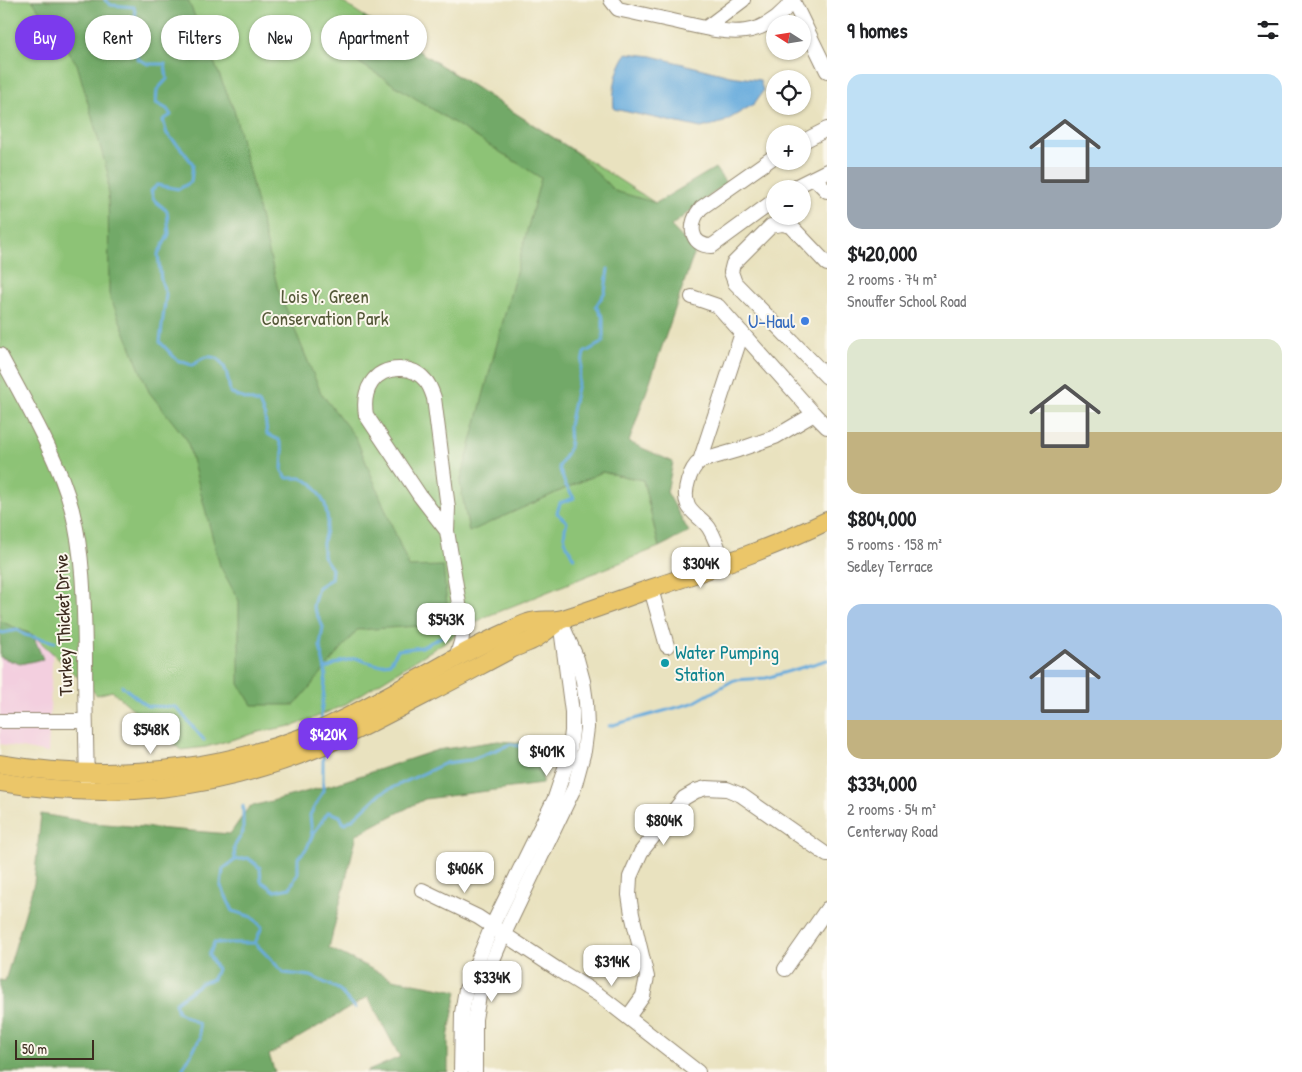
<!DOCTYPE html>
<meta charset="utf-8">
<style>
body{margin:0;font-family:"Patrick Hand",sans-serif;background:#f6f6f6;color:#202124;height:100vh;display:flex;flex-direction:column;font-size:19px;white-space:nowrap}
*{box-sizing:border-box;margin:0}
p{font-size:16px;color:#757577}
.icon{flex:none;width:28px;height:28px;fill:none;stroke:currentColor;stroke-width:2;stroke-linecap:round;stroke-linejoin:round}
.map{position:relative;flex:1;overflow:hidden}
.details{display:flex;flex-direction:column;background:#fff;width:475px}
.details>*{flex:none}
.guide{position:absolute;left:15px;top:15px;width:475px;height:45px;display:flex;gap:10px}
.needle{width:32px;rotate:282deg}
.controls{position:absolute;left:766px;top:15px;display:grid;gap:10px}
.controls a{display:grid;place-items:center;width:45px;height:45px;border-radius:50%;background:#fff;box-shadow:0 1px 4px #0004;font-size:25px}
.scale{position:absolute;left:15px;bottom:12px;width:79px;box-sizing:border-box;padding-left:5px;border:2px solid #3b2a1e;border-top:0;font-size:14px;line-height:18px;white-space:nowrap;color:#3b2a1e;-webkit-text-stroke:4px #fbf7ec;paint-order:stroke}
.price{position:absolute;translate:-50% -42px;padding:0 11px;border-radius:10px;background:#fff;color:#222;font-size:16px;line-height:32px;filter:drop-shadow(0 1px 2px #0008)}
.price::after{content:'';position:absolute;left:50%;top:30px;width:15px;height:11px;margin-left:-8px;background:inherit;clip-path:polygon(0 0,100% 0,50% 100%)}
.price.on{background:#7c3aed;color:#fff}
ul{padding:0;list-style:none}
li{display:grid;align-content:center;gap:10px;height:265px;padding:0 20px}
li span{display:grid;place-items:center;height:155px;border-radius:15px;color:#555}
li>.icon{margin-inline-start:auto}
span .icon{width:90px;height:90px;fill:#fffc;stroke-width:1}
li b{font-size:21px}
h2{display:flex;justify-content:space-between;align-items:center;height:60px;padding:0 20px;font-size:21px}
.chip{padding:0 18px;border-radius:22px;background:#fff;box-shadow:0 1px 4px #0004;font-size:18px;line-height:45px}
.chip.on{background:#7c3aed;color:#fff}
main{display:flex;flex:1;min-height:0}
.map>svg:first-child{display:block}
</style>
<main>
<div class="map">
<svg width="827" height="1072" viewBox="0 0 827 1072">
<rect width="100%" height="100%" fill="#fbf7ec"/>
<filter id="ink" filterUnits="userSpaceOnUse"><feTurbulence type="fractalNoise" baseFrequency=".02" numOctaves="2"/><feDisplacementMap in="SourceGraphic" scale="10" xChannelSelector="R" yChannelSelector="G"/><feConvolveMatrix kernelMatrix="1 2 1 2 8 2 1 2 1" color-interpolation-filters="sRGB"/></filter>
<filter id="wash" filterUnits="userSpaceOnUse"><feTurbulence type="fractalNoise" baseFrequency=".0096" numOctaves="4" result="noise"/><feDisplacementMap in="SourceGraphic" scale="20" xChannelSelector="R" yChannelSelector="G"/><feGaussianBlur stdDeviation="1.12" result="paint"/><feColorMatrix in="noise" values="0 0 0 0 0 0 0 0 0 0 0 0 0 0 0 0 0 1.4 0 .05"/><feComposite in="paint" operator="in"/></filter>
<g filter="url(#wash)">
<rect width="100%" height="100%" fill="#e9e2bf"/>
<polygon fill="#f3cfdf" points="0,421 55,600 48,753 0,744"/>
<polygon fill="#8dc376" stroke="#64764a" points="0,0 339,0 657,204 524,507 602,472 643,480 659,547 485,617 344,705 314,718 296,725 259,732 206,747 181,750 112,691 97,695 33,635 1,622 0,621"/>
<g fill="#72a967" stroke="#566a42">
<polygon points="32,0 188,0 234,110 278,289 321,393 356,438 409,567 443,566 449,624 357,630 295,705 252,705 239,684 239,601 220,566 187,440 149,392 109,294 108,174 77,64"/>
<polygon points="364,16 574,151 615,191 656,203 715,168 726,183 671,226 695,251 629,442 673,462 667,492 689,532 659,547 643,480 602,472 469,532 460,483 541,178 350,57"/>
<polygon points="0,621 33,635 43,659 20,664 0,657"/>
<polygon points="498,741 544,744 542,784 425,799 357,834 329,948 392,979 457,991 448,1038 448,1072 366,1072 400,1057 368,997 269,1055 275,1072 0,1072 0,980 5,981 34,883 41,814 93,823 230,834 249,807 335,784 437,750"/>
</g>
<path fill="#68acdd" stroke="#526b7e" d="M627 53 652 56 730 76 760 80 763 91 754 104 724 122 701 128 614 109C612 91 616 68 627 53Z"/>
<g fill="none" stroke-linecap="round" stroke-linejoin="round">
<g stroke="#68acdd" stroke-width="3">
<path d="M105 0 111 5 134 7 139 34 135 46 138 59 148 64H165L167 79 157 90 156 103 167 109 171 115 163 120 167 134 180 147 193 164 191 182 179 189 157 185 151 191 154 200 167 211 169 234 158 254 161 280 166 294 160 342 177 360 192 365C196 363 201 358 206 357 226 354 228 378 230 392L236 396 259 403 265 417 267 434 279 440 283 451 282 471 287 478H301L313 484 325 504 328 521 323 543V556L332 569 331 579 318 587 313 606 323 627 320 646 326 675 321 713 322 722"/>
<path d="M574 558C566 544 561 538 567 522L557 513 560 503 574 498 565 484 559 467 570 447 569 426 584 353 603 342V318L596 306 605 292 608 269"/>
<polyline points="0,632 3,633 17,630 25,635 55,642"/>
<polyline points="325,669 340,662 356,658 367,662 378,665 390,663 398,650 422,647 445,635"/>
<polyline points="122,686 147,706 176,707 204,740"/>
<polyline points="609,726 693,703 734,680 766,678 827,660"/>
<polyline points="312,836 328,812 340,816 344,824 354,818 381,793 446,763 470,760 511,744 531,749 547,741"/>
<polyline points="235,860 234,847 243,832 243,806"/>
<polyline points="255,943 284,973 311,976 338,989 355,1008"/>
<polyline points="181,1072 200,1038 199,1024 178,1012 175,1003 201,983 213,979 217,969 209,955 214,943 255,943 262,927 252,917 233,911 221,886 223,869 235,860 248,858 260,868 261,881 275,891 290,888 298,873 298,858 307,848 312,836 310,815 323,791 323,753"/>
</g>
</g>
</g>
<g filter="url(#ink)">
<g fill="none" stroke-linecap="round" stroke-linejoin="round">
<defs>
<g id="minor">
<path d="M611 0 618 9C639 14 661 18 682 23 727 33 761 43 793 0"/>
<polyline points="793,1 827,71"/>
<polyline points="706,28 743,0"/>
<polyline points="802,142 827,129"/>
<path d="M775 156 701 208C689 222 688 246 712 246L775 200"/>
<polyline points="814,178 827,191"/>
<polyline points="791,189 827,171"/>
<polyline points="827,264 791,226 782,224 771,226 733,264 731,272 735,283 827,377"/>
<path d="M692 297 718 306 814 414 775 437 738 450 700 461C690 469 682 492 688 505 692 514 703 519 709 528 716 539 720 552 724 565"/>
<path d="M0 355C26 404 58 457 72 510 84 557 84 605 85 653 85 697 86 740 87 783"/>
<polyline points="814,414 827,427"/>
<polyline points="700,461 742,333"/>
<path d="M447 531 420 496 366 415C362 391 373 368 401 369 410 369 419 373 425 380 430 385 432 392 434 398L448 508 447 531 460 610 464 625 461 642 456 658"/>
<polyline points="651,589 667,646"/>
<polyline points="0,721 85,721"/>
<polyline points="422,890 478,917 560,971 599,995 698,1072"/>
<polyline points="785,969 827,909"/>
<polyline points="628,1017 643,996 647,977 632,914 629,895 630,877 641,852 684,798 696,791 706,788 727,789 741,795 827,855"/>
<polyline points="461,1072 462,1013 466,989 492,926 555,798 569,756 572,731 572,712 562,636"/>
<polyline points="475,1072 475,1019 480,990 504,934 574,788 584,751 587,728 586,702 583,681 577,659 560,620"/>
</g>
<g id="major">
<path d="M0 764C116 784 243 771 348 717 384 698 421 678 456 658 473 648 490 640 508 632 514 629 521 625 528 623 539 619 551 622 563 619 592 610 621 599 650 589 710 569 770 549 827 521"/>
<path d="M0 782C112 801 214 790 319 747 355 732 389 713 424 695 454 680 482 664 511 649 519 645 528 643 536 638 544 633 552 626 560 620"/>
</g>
</defs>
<use href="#minor" stroke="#92866e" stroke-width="16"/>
<use href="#major" stroke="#92866e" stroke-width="20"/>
<use href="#minor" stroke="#fff" stroke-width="14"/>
<use href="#major" stroke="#ebc669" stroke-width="18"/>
</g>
</g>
<circle fill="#3f7fe0" stroke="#fbf7ec" stroke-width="2" cx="805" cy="321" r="5"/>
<circle fill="#0f9aa8" stroke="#fbf7ec" stroke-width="2" cx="665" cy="663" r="5"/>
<g text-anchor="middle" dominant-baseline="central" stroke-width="4" stroke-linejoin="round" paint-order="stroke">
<g font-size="19" fill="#545838" stroke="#fbf7ec">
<text x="325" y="296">Lois Y. Green<tspan x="325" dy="22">Conservation Park</tspan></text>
</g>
<g font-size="19" fill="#366cbe" stroke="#fbf7ec" text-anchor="end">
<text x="795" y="321">U-Haul</text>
</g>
<g font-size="19" fill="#3b2a1e" stroke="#fbf7ec">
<text transform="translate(63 625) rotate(-92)">Turkey Thicket Drive</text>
</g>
<g font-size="19" fill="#0d838f" stroke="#fbf7ec" text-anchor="start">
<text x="675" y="652">Water Pumping<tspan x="675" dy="22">Station</tspan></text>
</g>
</g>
</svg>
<div class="controls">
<a><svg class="needle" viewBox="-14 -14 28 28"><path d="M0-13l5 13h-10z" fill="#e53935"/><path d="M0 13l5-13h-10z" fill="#757577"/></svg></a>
<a><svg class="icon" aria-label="locate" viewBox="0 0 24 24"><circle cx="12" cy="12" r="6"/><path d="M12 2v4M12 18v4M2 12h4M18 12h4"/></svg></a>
<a>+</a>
<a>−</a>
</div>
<div class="scale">50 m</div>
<b class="price" style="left:701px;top:589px">$304K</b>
<b class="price" style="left:446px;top:645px">$543K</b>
<b class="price" style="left:151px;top:755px">$548K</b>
<b class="price on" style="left:328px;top:760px">$420K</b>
<b class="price" style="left:547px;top:777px">$401K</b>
<b class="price" style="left:664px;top:846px">$804K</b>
<b class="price" style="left:465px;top:894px">$406K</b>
<b class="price" style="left:612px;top:987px">$314K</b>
<b class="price" style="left:492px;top:1003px">$334K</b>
<div class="guide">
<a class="chip on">Buy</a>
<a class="chip">Rent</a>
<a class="chip">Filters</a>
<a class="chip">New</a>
<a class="chip">Apartment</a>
</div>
</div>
<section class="details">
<h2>9 homes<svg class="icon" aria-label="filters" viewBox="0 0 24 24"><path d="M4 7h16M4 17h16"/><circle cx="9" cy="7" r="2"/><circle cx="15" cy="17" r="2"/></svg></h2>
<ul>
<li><span style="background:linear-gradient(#bfe0f5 60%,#9aa5b1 0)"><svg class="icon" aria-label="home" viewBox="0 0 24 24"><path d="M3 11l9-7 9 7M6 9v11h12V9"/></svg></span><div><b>$420,000</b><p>2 rooms · 74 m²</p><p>Snouffer School Road</p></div></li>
<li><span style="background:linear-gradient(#dfe7d0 60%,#c2b280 0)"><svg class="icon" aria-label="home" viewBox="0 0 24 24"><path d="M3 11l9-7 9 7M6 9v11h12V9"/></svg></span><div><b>$804,000</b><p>5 rooms · 158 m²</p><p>Sedley Terrace</p></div></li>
<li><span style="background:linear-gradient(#a9c7e8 75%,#c2b280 0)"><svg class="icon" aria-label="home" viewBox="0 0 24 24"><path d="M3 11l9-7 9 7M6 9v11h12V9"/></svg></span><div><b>$334,000</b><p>2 rooms · 54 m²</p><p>Centerway Road</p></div></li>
</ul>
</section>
</main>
